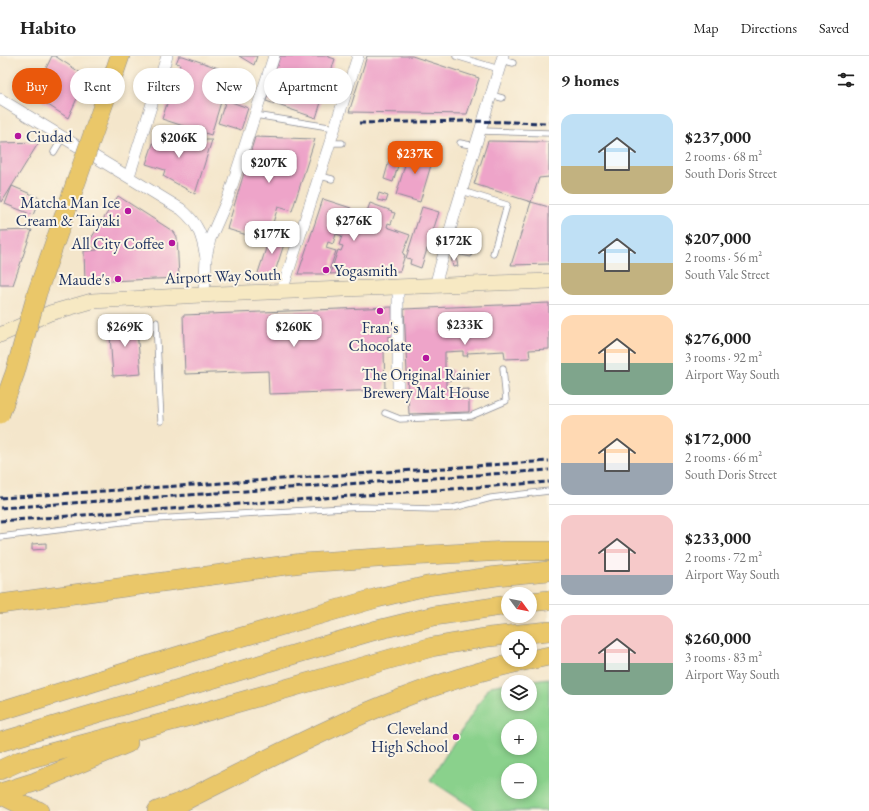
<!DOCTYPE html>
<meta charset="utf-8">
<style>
body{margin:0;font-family:"EB Garamond",serif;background:#f2f2f2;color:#222;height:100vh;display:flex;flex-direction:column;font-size:15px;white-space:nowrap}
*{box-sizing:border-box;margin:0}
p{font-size:13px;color:#767676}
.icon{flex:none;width:22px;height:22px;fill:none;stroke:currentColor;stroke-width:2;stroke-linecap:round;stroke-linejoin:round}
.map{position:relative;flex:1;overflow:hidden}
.sheet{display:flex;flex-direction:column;background:#fff;width:320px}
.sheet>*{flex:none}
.top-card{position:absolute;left:12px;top:12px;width:380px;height:36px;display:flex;gap:8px}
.needle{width:26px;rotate:122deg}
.tools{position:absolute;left:501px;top:531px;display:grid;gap:8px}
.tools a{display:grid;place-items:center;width:36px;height:36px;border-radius:50%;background:#fff;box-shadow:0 2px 6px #0003;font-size:20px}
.price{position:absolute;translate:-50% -34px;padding:0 9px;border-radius:8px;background:#fff;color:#222;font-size:13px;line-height:26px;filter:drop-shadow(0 1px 2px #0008)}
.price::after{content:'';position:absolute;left:50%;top:24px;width:12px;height:9px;margin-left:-6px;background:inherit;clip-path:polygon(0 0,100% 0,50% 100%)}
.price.current{background:#ea580c;color:#fff}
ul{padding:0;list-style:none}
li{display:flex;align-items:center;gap:12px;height:100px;padding:0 12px}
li+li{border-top:1px solid #e0e0e0}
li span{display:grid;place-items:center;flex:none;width:112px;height:80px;border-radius:12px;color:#555}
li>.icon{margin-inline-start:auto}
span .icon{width:48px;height:48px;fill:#fffc;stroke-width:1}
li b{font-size:17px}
h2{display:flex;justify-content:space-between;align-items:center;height:48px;padding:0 12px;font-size:17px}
.tag{padding:0 14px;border-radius:18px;background:#fff;box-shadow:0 2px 6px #0003;font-size:14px;line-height:36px}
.tag.current{background:#ea580c;color:#fff}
header{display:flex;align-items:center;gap:24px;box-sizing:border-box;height:56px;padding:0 20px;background:#fff;border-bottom:1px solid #e0e0e0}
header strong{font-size:19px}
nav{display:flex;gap:22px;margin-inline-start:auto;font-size:14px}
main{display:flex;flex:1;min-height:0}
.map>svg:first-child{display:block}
</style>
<header>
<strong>Habito</strong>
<nav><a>Map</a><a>Directions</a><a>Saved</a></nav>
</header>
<main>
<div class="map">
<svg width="549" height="755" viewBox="0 0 549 755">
<rect width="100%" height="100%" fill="#fcf5e5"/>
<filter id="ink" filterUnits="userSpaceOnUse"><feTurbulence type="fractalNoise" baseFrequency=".025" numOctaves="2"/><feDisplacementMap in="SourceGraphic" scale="8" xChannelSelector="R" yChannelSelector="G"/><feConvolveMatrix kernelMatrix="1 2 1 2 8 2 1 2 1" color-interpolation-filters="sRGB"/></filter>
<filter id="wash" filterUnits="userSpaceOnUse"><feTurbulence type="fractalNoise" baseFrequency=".012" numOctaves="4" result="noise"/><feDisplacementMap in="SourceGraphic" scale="16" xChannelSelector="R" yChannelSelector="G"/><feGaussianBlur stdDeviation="0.9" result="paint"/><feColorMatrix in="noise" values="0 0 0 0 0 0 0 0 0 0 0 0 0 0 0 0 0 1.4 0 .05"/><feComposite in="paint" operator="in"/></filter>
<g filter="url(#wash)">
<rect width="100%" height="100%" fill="#f4e6cb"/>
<path fill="#8ad18c" stroke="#528075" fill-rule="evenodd" d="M549 622V755H478L430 724 490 630 508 627V648H530V626H517ZM508 670H530V692H508ZM508 714H530V736H508Z"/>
<g id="blocks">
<g fill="#eea4c9">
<polygon points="52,0 55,0 87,21 68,62 33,39"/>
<polygon points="179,0 183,0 230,16 211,79 162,63 180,8 176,7"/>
<polygon points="239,0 257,0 254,9"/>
<polygon points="280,0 326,0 335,3 316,62 266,45"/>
<polygon points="367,0 412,0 479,22 467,58 349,56"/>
<polygon points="226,44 248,52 241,74 218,67"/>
<polygon points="158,73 178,79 176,84 212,84 195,138 163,120 165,114 146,108"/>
<polygon points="255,81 315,83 292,155 278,151 267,185 227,173"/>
<polygon points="488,85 549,86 549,121 539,122 531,146 549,151 549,208 511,209 531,146 474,128"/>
<polygon points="39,86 2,146 0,145 0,87"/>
<polygon points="394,87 404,90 393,126 384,123"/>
<polygon points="410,92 434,99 420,146 396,139"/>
<polygon points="12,130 40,142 33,159 5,148"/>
<polygon points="379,137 388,140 386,146 377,144"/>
<polygon points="118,140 174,176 177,181 179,222 85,226 84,195 97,194 98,193 90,190 90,184"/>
<polygon points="323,143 351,152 348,162 363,167 370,147 392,155 391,156 395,157 391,168 388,167 387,171 410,179 403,198 405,199 400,215 330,218 338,194 341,195 343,190 339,189 342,180 336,178 333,188 328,186 326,192 336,195 328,218 298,218"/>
<polygon points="422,151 439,156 421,212 410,208 411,203 406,202"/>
<polygon points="32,174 13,229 0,229 0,175"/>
<polygon points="271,177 286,182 274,219 257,220"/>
<polygon points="457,194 472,197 471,201 456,198"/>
<polygon points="456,201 458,210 453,211 451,202"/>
<polygon points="549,247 549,293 529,294 530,302 505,303 504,295 467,297 468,300 463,300 463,295 445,296 445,314 453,314 453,324 446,325 446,334 469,333 469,356 409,358 404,253"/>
<polygon points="392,251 393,280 388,281 388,294 384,294 385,334 269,338 268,315 185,318 183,259"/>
<polygon points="136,264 141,318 113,320 109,266"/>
<polygon points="46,487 46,493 32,494 32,488"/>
</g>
</g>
</g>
<g filter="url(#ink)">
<use href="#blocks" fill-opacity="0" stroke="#888a94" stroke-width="1"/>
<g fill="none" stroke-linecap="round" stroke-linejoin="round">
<defs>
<g id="lane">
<polyline points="456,0 499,13"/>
<polyline points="502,4 513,7"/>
<polyline points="491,39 502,42"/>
<polyline points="255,59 335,72"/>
<polyline points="481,75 549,77"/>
<polyline points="330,87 342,87"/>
<polyline points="460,87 476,90"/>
<polyline points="54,96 63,81"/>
<polyline points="320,120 332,123"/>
<polyline points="462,135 507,149 493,198"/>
<polyline points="156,266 161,365"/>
<polyline points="385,357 400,363 471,360 506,345 503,312"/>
<polyline points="0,481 138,464 362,451 433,453 453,452 491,442 549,435"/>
</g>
<g id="street">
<path d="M0 43 181 153C199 168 202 180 206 202"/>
<polyline points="129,120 167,0"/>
<polyline points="435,230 454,160 503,0"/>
<polyline points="282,235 358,0"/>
<polyline points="204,238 206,202 210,183 228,142 274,0"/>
<polyline points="398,333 398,231"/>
</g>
<polyline id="secondary" points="0,279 50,257 92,245 219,238 549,225"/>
<g id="highway">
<polyline points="106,41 120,0"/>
<polyline points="530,546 549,544"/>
<polyline points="0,548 302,507 408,500 507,495 549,495"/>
<polyline points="530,604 549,600"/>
<polyline points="0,655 217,588 377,542 427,530 497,520 549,515"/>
<polyline points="0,686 373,575 434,560 508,549"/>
<polyline points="0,714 20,705 194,659 432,591 489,581 549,575"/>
<polyline points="0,737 35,726 128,687"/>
<polyline points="0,738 22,749 39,755"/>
<path d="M157 755 182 746C294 690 405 629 529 604"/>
</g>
</defs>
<use href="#lane" stroke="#888a94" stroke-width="7"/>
<use href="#street" stroke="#888a94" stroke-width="12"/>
<use href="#secondary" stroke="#888a94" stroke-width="16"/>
<use href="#highway" stroke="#888a94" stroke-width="20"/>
<use href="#lane" stroke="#fff" stroke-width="5.5"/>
<use href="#street" stroke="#fff" stroke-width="11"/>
<use href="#secondary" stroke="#f7e9c3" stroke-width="15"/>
<use href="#highway" stroke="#eac769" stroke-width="19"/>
<g stroke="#1b2f5e" stroke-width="3" stroke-dasharray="6 3" stroke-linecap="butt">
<polyline points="359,67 468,65 549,67"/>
<polyline points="0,442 549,405"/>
<polyline points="0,452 549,414"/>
<polyline points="0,465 549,426"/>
</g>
<defs>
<polyline id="highway-bridge" points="0,358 15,317 37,237 106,41"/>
</defs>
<use href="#highway-bridge" stroke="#888a94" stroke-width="20" stroke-linecap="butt"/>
<use href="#highway-bridge" stroke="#eac769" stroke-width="19"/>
</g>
</g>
<g fill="#b5179e" stroke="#fcf5e5" stroke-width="1.5">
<circle cx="18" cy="80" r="4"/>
<circle cx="128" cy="155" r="4"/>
<circle cx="172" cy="187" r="4"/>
<circle cx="326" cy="214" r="4"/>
<circle cx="118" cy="223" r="4"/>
<circle cx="380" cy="255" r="4"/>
<circle cx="426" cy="302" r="4"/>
<circle cx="456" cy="681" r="4"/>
</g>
<g text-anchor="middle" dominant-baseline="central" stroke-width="4" stroke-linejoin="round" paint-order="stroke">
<g font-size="16" fill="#1b2f5e" stroke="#fcf5e5" text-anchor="end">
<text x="26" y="80" text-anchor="start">Ciudad</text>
<text x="120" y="146">Matcha Man Ice<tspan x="120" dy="18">Cream &amp; Taiyaki</tspan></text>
<text x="164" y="187">All City Coffee</text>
<text x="334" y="214" text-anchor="start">Yogasmith</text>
<text x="110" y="223">Maude's</text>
<text x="380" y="271" text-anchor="middle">Fran's<tspan x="380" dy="18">Chocolate</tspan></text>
<text x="426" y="318" text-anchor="middle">The Original Rainier<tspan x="426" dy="18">Brewery Malt House</tspan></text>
<text x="448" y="672">Cleveland<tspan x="448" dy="18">High School</tspan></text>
</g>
<g font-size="16" fill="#1b2f5e" stroke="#fcf5e5">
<text transform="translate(223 220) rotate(-2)">Airport Way South</text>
</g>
</g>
</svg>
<div class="tools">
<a><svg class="needle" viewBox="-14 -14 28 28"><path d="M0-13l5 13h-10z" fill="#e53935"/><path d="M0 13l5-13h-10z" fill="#767676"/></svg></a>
<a><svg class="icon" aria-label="locate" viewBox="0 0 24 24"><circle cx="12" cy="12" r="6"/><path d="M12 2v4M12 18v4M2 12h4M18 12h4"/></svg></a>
<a><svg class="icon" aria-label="layers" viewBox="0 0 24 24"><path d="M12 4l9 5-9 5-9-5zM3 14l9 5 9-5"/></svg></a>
<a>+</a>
<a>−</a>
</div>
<b class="price" style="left:179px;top:103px">$206K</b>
<b class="price current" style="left:415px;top:119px">$237K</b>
<b class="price" style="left:269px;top:128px">$207K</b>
<b class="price" style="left:354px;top:186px">$276K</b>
<b class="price" style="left:272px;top:199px">$177K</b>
<b class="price" style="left:454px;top:206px">$172K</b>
<b class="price" style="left:465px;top:290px">$233K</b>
<b class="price" style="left:125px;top:292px">$269K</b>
<b class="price" style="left:294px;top:292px">$260K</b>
<div class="top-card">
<a class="tag current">Buy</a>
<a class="tag">Rent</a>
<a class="tag">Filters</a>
<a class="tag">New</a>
<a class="tag">Apartment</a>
</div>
</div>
<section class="sheet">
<h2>9 homes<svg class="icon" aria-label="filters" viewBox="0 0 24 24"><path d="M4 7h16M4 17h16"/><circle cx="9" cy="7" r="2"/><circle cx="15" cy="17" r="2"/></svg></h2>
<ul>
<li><span style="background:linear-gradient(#bfe0f5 65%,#c2b280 0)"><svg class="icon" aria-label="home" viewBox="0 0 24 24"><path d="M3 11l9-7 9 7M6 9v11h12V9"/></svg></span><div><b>$237,000</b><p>2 rooms · 68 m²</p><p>South Doris Street</p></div></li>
<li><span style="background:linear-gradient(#bfe0f5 60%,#c2b280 0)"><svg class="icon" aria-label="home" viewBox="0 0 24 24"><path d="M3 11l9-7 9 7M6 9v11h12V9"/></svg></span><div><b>$207,000</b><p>2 rooms · 56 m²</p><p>South Vale Street</p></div></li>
<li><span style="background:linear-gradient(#ffd9b3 60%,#7fa58c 0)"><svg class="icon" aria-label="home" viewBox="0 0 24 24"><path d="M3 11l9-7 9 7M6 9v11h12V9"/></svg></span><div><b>$276,000</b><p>3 rooms · 92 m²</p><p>Airport Way South</p></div></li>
<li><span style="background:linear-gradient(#ffd9b3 60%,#9aa5b1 0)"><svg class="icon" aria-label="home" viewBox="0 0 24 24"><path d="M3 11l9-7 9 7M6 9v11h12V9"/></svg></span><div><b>$172,000</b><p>2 rooms · 66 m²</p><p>South Doris Street</p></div></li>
<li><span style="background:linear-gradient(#f6c9c9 75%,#9aa5b1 0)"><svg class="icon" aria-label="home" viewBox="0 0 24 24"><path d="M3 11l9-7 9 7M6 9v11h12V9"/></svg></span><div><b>$233,000</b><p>2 rooms · 72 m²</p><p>Airport Way South</p></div></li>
<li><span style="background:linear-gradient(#f6c9c9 60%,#7fa58c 0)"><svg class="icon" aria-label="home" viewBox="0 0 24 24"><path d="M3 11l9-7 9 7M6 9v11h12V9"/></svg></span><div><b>$260,000</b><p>3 rooms · 83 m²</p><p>Airport Way South</p></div></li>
</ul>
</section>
</main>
